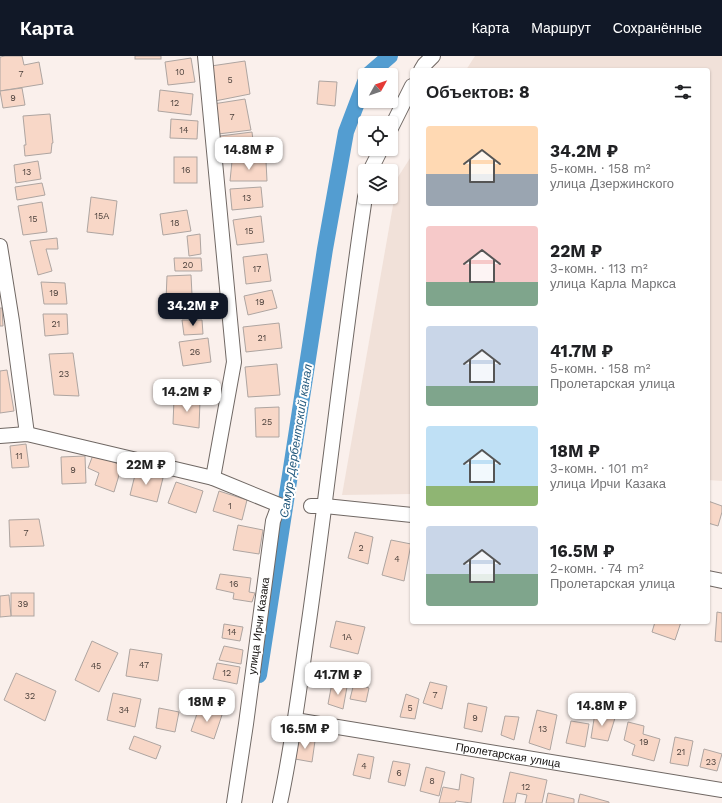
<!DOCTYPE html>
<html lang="ru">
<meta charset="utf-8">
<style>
body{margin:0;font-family:"Work Sans",sans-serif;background:#f6f6f6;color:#202124;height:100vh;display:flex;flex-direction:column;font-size:15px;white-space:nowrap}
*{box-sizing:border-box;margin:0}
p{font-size:13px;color:#757577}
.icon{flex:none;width:22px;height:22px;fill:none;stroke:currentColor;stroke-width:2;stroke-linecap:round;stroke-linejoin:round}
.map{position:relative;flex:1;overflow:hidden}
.panel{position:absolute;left:410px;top:12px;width:300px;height:556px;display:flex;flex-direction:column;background:#fff;border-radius:4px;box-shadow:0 1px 3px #0004}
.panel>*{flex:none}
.needle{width:26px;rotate:50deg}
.controls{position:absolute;left:358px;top:12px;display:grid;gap:8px}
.controls a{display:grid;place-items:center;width:40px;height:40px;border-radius:4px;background:#fff;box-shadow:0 1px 3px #0004;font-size:20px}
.price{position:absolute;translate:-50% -34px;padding:0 9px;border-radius:8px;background:#fff;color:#222;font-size:13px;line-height:26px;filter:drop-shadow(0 1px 2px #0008)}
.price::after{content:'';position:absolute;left:50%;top:24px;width:12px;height:9px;margin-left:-6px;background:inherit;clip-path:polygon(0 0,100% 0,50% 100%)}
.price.on{background:#111827;color:#fff}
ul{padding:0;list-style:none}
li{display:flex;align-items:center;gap:12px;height:100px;padding:0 16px}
li span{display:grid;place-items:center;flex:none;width:112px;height:80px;border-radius:4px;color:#555}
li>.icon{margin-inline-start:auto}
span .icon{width:48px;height:48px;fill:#fffc;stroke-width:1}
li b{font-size:17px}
h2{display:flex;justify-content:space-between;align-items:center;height:48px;padding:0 16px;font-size:17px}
header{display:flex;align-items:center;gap:24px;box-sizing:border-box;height:56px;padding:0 20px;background:#111827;color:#fff}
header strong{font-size:19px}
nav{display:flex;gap:22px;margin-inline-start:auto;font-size:14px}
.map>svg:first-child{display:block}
</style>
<header>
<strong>Карта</strong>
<nav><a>Карта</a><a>Маршрут</a><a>Сохранённые</a></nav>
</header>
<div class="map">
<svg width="722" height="747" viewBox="0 0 722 747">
<rect width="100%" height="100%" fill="#faf0ec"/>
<g fill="#f1e1d9">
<polygon points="475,0 722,0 722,425 708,424 708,14 466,14"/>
<polygon points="412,99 412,438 342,439 398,121"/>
</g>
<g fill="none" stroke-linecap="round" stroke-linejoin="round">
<g stroke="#539dd1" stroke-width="16">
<polyline points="368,19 390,0"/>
<polyline points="259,619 325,193 346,76 365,26"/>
</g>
</g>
<g fill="#f8d7c7" stroke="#aea5a1">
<polygon points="5,0 22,0 24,9 39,6 43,28 0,35 0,1"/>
<rect x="135" y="0" width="26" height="3"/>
<polygon points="191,2 195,26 168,29 165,6"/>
<polygon points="245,5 250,38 215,45 211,10"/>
<polygon points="319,25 337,26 335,50 317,48"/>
<polygon points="22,32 25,49 3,52 0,35"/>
<polygon points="160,34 193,38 191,59 158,55"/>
<polygon points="245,43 251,74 218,78 213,48"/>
<polygon points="50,58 53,87 52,87 51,97 25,100 24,89 26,89 23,60"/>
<polygon points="171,63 198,65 197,83 170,82"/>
<polygon points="252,76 254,93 222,96 220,80"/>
<rect x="174" y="101" width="23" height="26"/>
<polygon points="38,105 41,123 16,127 14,109"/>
<polygon points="232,105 266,105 267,125 230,125"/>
<polygon points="42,127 45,139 17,144 15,131"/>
<polygon points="261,131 263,151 232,154 230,133"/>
<polygon points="91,141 117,145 113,179 87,176"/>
<polygon points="42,146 47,176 23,179 18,150"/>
<polygon points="187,154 191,175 163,179 160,158"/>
<polygon points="261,160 264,186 237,189 233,164"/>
<polygon points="200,178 201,198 189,200 187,180"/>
<polygon points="57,182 58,193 46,193 52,215 38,219 30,185"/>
<polygon points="267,198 271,225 246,228 243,201"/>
<polygon points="174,202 201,202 202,215 175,215"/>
<polygon points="191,219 192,239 185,240 184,246 166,244 167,220"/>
<polygon points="41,226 65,227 67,248 44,248"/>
<polygon points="272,234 277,252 248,259 244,240"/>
<polygon points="0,252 2,252 3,270 0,270"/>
<polygon points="43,258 67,258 68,278 45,280"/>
<polygon points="182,264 202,264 203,278 184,279"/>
<polygon points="279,267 282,292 246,296 243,271"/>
<polygon points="208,282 211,306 183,310 179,286"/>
<polygon points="73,297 79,340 54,339 49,298"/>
<polygon points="277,308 280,339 248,341 245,311"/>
<polygon points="7,314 14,355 0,357 0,315"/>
<polygon points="174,343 200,345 199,372 173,368"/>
<polygon points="279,351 279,381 256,381 255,352"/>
<polygon points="26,388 29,411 12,412 10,390"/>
<polygon points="93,399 122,409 114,436 95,429 99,417 88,412"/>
<polygon points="85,400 86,427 62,428 61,401"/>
<rect x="411" y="402" width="1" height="27"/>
<polygon points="136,415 163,422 157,446 130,439"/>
<polygon points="176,426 203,435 196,457 168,447"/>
<polygon points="219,435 247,444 242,464 213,455"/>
<polygon points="708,445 722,450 722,456 718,470 708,467"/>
<polygon points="39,463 44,490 10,491 9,464"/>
<polygon points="238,469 263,474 259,498 233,494"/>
<polygon points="355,476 373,481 368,508 348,502"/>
<polygon points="391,484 411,488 404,525 382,519"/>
<polygon points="220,518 251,522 249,536 255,537 252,546 233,543 234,537 216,533"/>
<rect x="11" y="537" width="23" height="23"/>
<polygon points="9,539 11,560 0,561 0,540"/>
<polygon points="717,556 722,557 722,586 715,585"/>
<polygon points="336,565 365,571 358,598 330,591"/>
<polygon points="655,566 681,566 675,584 652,576"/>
<polygon points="224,568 243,571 240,585 222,582"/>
<polygon points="92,585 118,597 99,636 75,624"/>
<polygon points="224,590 243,594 241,608 219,604"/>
<polygon points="130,593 162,598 158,625 126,620"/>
<polygon points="217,607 240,611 237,628 213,623"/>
<polygon points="16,617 56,635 45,665 4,644"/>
<polygon points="430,626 447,630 442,653 423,647"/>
<polygon points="332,627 347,631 343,653 328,648"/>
<polygon points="354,627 369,632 366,646 350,643"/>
<polygon points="113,637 141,643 135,671 107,664"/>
<polygon points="406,638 419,643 415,663 400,661"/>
<polygon points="468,647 487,651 482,676 464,672"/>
<polygon points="159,652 179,656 175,676 156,672"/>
<polygon points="199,652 222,659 214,683 191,675"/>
<polygon points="537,654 557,659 550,694 529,687"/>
<polygon points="595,657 615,662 608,685 591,682"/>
<polygon points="505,660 519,661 514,684 501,679"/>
<polygon points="571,665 589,668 585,691 566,687"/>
<polygon points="628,666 644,670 643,678 660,683 654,705 632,699 635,689 624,684"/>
<polygon points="134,680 161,690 156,703 129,693"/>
<polygon points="675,681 693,685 688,710 670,707"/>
<polygon points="297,683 315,685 312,706 295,703"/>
<polygon points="704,693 722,698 717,715 700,711"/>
<polygon points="358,698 374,701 370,723 353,719"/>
<polygon points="393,705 410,708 405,730 388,726"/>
<polygon points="426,711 445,716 439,740 420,735"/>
<polygon points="510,716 547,724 542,747 525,747 527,739 517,737 515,747 503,747"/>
<polygon points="461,718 474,722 471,747 456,745 455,747 439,747 443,731 459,734"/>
<polygon points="548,737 574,743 574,747 546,747"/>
<polygon points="580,738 609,746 609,747 578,747"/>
</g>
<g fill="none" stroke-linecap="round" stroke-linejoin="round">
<defs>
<g id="street">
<polyline points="205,0 234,306 213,422"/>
<polyline points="421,14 424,9 433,0"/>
<polyline points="391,72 412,30"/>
<polyline points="370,115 381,93"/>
<polyline points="0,190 12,265 27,378"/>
<polyline points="0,380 27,378 213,422 279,449 273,465 246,668 234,747"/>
<polyline points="311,450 325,450 412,459"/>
<polyline points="708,522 722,525"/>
<path id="s1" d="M295 664 722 734"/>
<path d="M280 747C293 687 300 626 309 565 329 424 344 282 365 141"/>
</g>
</defs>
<use href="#street" stroke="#706864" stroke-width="16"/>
<use href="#street" stroke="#fff" stroke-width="14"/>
</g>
<g text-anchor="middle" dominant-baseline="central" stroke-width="4" stroke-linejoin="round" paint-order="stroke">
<g font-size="9" fill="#4c413c">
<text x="180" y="16">10</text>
<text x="21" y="18">7</text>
<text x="230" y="24">5</text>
<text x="13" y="42">9</text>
<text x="175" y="47">12</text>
<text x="232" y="61">7</text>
<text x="184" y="74">14</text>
<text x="186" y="114">16</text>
<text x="27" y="116">13</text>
<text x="247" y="142">13</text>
<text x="102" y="160">15А</text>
<text x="33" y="163">15</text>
<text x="175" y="167">18</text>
<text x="249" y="175">15</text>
<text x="188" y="209">20</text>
<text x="257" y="213">17</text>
<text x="54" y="237">19</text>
<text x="260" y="246">19</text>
<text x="56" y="268">21</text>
<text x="262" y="282">21</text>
<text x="195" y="296">26</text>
<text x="64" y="318">23</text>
<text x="267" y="366">25</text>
<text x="19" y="400">11</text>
<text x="73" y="414">9</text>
<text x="230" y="450">1</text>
<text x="26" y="477">7</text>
<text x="361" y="492">2</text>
<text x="397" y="503">4</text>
<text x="234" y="528">16</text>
<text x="23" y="548">39</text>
<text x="232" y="576">14</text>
<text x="347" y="581">1А</text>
<text x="144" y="609">47</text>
<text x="96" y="610">45</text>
<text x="227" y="617">12</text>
<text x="435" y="639">7</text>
<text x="30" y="640">32</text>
<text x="410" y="652">5</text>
<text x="124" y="654">34</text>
<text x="475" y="662">9</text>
<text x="543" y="673">13</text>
<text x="644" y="686">19</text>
<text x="681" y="696">21</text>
<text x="711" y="706">23</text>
<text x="364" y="710">4</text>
<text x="399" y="717">6</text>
<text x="432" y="725">8</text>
<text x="526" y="731">12</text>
</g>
<g font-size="11" fill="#120f0d" stroke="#fff">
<text transform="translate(259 570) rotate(-82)">улица Ирчи Казака</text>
<text stroke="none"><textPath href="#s1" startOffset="216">Пролетарская улица</textPath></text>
</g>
<g font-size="12" font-style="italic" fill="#245a7e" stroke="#fff">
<text transform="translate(296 385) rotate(-81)">Самур-Дербентский канал</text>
</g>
</g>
</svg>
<div class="controls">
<a><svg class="needle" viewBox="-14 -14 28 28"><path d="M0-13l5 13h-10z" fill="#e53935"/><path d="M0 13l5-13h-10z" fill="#757577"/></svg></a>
<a><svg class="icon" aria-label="locate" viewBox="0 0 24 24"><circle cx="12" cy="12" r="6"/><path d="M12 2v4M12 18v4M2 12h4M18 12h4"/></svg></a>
<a><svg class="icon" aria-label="layers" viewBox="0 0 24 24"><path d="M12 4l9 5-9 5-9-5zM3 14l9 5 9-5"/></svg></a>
</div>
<b class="price" style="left:249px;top:115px">14.8M ₽</b>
<b class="price on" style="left:193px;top:271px">34.2M ₽</b>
<b class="price" style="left:187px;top:357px">14.2M ₽</b>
<b class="price" style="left:146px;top:430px">22M ₽</b>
<b class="price" style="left:338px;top:640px">41.7M ₽</b>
<b class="price" style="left:207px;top:667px">18M ₽</b>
<b class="price" style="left:602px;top:671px">14.8M ₽</b>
<b class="price" style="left:305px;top:694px">16.5M ₽</b>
<section class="panel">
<h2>Объектов: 8<svg class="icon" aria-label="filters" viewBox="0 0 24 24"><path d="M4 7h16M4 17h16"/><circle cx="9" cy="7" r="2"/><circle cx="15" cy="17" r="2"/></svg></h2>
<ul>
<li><span style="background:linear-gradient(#ffd9b3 60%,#9aa5b1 0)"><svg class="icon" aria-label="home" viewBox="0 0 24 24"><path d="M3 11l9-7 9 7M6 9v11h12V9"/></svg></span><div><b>34.2M ₽</b><p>5-комн. · 158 m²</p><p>улица Дзержинского</p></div></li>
<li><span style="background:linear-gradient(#f6c9c9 70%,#7fa58c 0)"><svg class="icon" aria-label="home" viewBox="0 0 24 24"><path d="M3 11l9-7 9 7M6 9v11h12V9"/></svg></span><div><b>22M ₽</b><p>3-комн. · 113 m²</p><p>улица Карла Маркса</p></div></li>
<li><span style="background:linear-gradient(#c9d6e8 75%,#7fa58c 0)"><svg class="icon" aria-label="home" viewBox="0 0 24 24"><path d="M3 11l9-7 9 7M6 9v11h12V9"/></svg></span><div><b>41.7M ₽</b><p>5-комн. · 158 m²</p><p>Пролетарская улица</p></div></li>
<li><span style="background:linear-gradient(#bfe0f5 75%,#8fb573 0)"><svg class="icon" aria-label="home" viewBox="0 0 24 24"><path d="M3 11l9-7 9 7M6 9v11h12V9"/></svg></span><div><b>18M ₽</b><p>3-комн. · 101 m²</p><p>улица Ирчи Казака</p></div></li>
<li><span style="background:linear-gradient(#c9d6e8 60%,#7fa58c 0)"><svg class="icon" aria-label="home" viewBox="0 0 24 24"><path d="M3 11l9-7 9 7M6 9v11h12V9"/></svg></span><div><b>16.5M ₽</b><p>2-комн. · 74 m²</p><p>Пролетарская улица</p></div></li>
</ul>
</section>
</div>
